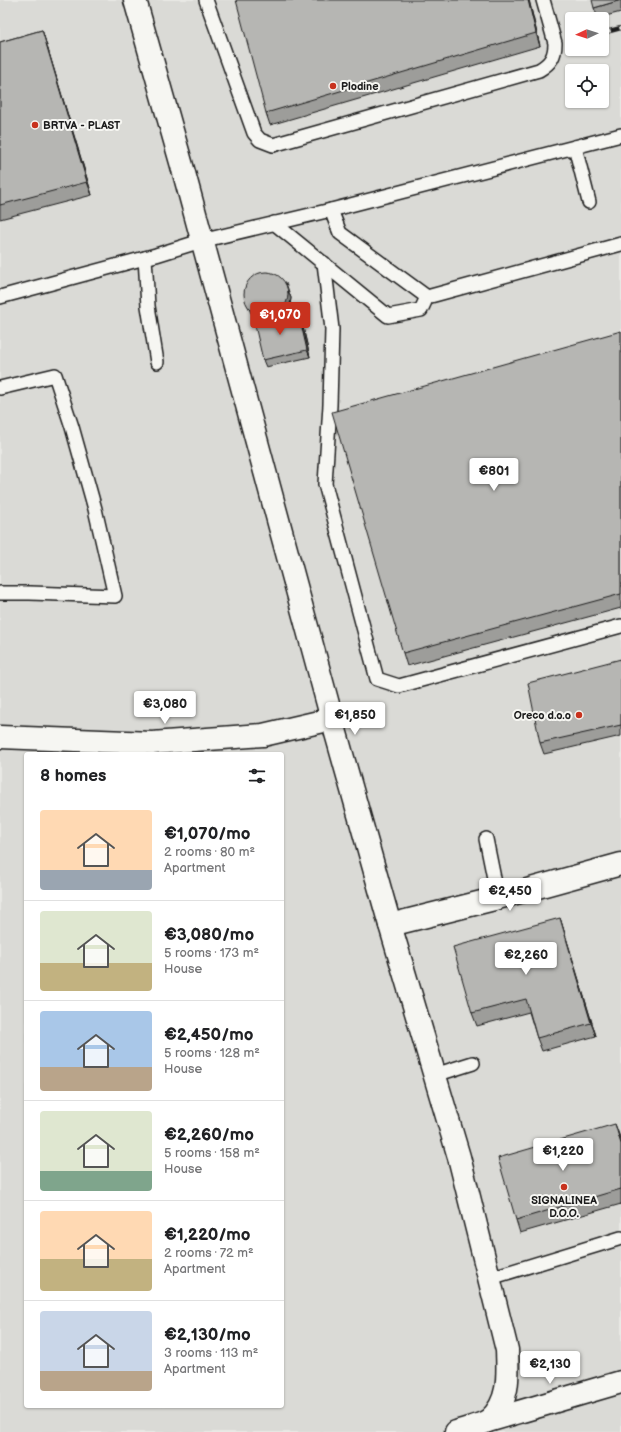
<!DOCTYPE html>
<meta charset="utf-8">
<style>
body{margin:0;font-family:"Balsamiq Sans",sans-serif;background:#f2f2f2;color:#202124;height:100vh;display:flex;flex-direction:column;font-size:15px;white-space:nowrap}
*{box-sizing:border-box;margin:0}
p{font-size:13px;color:#757577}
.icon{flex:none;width:22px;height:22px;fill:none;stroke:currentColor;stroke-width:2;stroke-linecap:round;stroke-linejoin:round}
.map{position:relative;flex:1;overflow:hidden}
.details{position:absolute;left:24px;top:752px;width:260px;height:656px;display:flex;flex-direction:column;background:#fff;border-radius:4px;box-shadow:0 1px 3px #0004}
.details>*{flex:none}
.needle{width:26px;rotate:266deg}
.controls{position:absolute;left:565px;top:12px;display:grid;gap:8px}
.controls a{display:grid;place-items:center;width:44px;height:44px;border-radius:4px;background:#fff;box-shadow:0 1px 3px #0004;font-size:20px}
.price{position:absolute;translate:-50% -34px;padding:0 9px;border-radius:4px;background:#fff;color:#222;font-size:13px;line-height:26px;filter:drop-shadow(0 1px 2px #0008)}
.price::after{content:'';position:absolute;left:50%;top:24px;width:12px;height:9px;margin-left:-6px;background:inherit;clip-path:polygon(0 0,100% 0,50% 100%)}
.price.current{background:#c8321e;color:#fff}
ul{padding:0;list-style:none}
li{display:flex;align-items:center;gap:12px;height:100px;padding:0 16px}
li+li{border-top:1px solid #e0e0e0}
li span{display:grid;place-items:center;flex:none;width:112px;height:80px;border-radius:4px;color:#555}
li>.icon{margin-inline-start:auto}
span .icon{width:48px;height:48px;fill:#fffc;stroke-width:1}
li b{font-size:17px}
h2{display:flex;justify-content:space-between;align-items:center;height:48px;padding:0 16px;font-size:17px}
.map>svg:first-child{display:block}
</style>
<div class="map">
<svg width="621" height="1432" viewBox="0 0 621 1432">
<rect width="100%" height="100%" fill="#e9e9e5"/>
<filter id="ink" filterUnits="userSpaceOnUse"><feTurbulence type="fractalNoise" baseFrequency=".025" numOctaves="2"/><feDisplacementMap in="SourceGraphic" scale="8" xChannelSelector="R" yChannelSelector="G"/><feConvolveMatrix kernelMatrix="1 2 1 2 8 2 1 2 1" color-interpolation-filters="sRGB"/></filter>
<g filter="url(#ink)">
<path fill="#dadad6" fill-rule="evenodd" d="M0 0H621V1432H0ZM572 19H602V49H572ZM572 71H602V101H572ZM26 754H282V1406H26Z"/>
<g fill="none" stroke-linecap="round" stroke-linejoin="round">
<defs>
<g id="lane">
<path d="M206 0 254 133 260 140 273 145 539 70C551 63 555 56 555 43L543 0"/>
<polyline points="575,147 589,202"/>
<polyline points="331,210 340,233 427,297"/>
<polyline points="274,223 388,316 421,310 427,297 621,244"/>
<polyline points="145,258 148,306 157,362"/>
<polyline points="324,263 332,329 330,405 325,484 377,679 399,686 621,626"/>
<polyline points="0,297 156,255 201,241 331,210 621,135"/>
<polyline points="0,388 55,375 72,427 95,509 115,596 30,593 0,593"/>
<polyline points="486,839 498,898"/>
<polyline points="435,1075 473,1063"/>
<polyline points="490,1278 621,1238"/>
</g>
<g id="street">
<path d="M135 0 184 173 332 719 390 925 459 1157 507 1350C508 1375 510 1402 489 1420 482 1425 465 1429 456 1432"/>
<polyline points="0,737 152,743 263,735 332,719"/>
<polyline points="390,925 498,898 621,864"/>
<polyline points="488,1421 621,1382"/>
</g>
</defs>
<use href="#lane" stroke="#1c1c1c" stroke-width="16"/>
<use href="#street" stroke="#1c1c1c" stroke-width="25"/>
<use href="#lane" stroke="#f6f6f2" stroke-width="13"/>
<use href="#street" stroke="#f6f6f2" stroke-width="22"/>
<defs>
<polyline id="rail" points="602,33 621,28"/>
</defs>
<use href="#rail" stroke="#1c1c1c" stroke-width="4.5"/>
<use href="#rail" stroke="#f6f6f2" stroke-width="3" stroke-dasharray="9" stroke-linecap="butt"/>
</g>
<g fill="#9d9d9a" stroke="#1c1c1c">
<polygon points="529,0 540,46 270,125 266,113"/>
<polygon points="621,0 621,12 598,18 594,8"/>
<polygon points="42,30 46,43 92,195 0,219 0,42"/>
<polygon points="286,283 291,298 290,305 288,312 286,314 301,319 310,357 266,367 263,360 260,320 251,313 245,299"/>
<polygon points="621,331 621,608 407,666 403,653"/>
<polygon points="621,659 621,736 544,754 540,743"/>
<polygon points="560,918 564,931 596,1036 542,1051 537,1038 529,1012 477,1026 472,1013"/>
<polygon points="620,1137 621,1141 621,1204 520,1233 516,1220"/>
</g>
<g fill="#7f7f7d" stroke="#1c1c1c">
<polygon points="528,0 529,0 540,46 536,33"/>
<polygon points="42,30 46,43 92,195 87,182"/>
<polygon points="288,291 291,298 290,305 288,312 283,318 277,321 274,314"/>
<polygon points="298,311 301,319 310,357 307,350"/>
<polygon points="560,918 564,931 596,1036 591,1023"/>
<polygon points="615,1124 620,1137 621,1141 621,1144"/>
</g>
<g fill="#b6b6b3" stroke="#1c1c1c">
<polygon points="236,0 528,0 536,33 266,113"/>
<polygon points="592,0 621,0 594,8"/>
<polygon points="42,30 87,182 0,205 0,42"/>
<circle cx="266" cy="294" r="22"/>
<polygon points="298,311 307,350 263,360 254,321"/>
<polygon points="621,331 621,594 403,653 332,412"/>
<polygon points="621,659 621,725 540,743 528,683"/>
<polygon points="560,918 591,1023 537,1038 526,999 472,1013 453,947"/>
<polygon points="615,1124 621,1144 621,1189 516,1220 498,1158"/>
</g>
</g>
<g fill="#c8321e" stroke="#f6f6f2" stroke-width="1.5">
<circle cx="333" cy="86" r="4"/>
<circle cx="35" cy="125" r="4"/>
<circle cx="579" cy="715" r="4"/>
<circle cx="564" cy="1187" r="4"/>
</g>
<g text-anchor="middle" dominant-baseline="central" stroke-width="4" stroke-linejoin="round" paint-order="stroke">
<g font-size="11" font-weight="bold" fill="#1c1c1c" stroke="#f6f6f2" text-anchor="start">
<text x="341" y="86">Plodine</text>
<text x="43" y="125">BRTVA - PLAST</text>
<text x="571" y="715" text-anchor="end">Oreco d.o.o</text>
<text x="564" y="1200" text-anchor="middle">SIGNALINEA<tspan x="564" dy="13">D.O.O.</tspan></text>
</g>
</g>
</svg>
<div class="controls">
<a><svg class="needle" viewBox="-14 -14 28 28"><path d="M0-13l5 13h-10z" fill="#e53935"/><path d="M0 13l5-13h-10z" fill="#757577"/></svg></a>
<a><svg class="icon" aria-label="locate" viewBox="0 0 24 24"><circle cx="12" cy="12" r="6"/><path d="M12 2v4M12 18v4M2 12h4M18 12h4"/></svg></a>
</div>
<b class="price current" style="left:280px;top:336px">€1,070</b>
<b class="price" style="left:494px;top:492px">€801</b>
<b class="price" style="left:165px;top:725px">€3,080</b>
<b class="price" style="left:355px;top:736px">€1,850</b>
<b class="price" style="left:510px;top:912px">€2,450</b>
<b class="price" style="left:526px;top:976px">€2,260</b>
<b class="price" style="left:563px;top:1172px">€1,220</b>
<b class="price" style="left:550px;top:1385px">€2,130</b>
<section class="details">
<h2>8 homes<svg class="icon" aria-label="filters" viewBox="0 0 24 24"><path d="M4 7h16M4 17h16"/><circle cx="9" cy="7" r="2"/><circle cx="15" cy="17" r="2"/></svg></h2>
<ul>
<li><span style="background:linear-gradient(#ffd9b3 75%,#9aa5b1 0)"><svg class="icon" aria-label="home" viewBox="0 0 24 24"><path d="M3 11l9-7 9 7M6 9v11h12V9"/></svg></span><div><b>€1,070/mo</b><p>2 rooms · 80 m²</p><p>Apartment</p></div></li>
<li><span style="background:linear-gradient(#dfe7d0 65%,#c2b280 0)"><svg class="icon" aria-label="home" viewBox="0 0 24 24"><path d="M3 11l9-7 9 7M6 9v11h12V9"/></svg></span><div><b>€3,080/mo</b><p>5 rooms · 173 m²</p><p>House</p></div></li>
<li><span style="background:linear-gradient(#a9c7e8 70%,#b9a48a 0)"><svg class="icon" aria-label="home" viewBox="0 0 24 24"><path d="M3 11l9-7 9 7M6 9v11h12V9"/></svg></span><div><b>€2,450/mo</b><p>5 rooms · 128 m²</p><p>House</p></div></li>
<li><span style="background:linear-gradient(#dfe7d0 75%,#7fa58c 0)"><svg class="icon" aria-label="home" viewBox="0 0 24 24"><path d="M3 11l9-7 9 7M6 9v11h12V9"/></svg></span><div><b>€2,260/mo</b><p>5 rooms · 158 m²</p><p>House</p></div></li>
<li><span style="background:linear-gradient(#ffd9b3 60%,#c2b280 0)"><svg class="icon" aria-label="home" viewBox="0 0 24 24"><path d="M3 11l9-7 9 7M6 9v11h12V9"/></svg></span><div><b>€1,220/mo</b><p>2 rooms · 72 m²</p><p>Apartment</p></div></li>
<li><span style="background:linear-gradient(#c9d6e8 75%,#b9a48a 0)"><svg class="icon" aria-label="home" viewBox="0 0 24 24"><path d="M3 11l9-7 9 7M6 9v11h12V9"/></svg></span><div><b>€2,130/mo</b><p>3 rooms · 113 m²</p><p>Apartment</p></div></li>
</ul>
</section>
</div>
